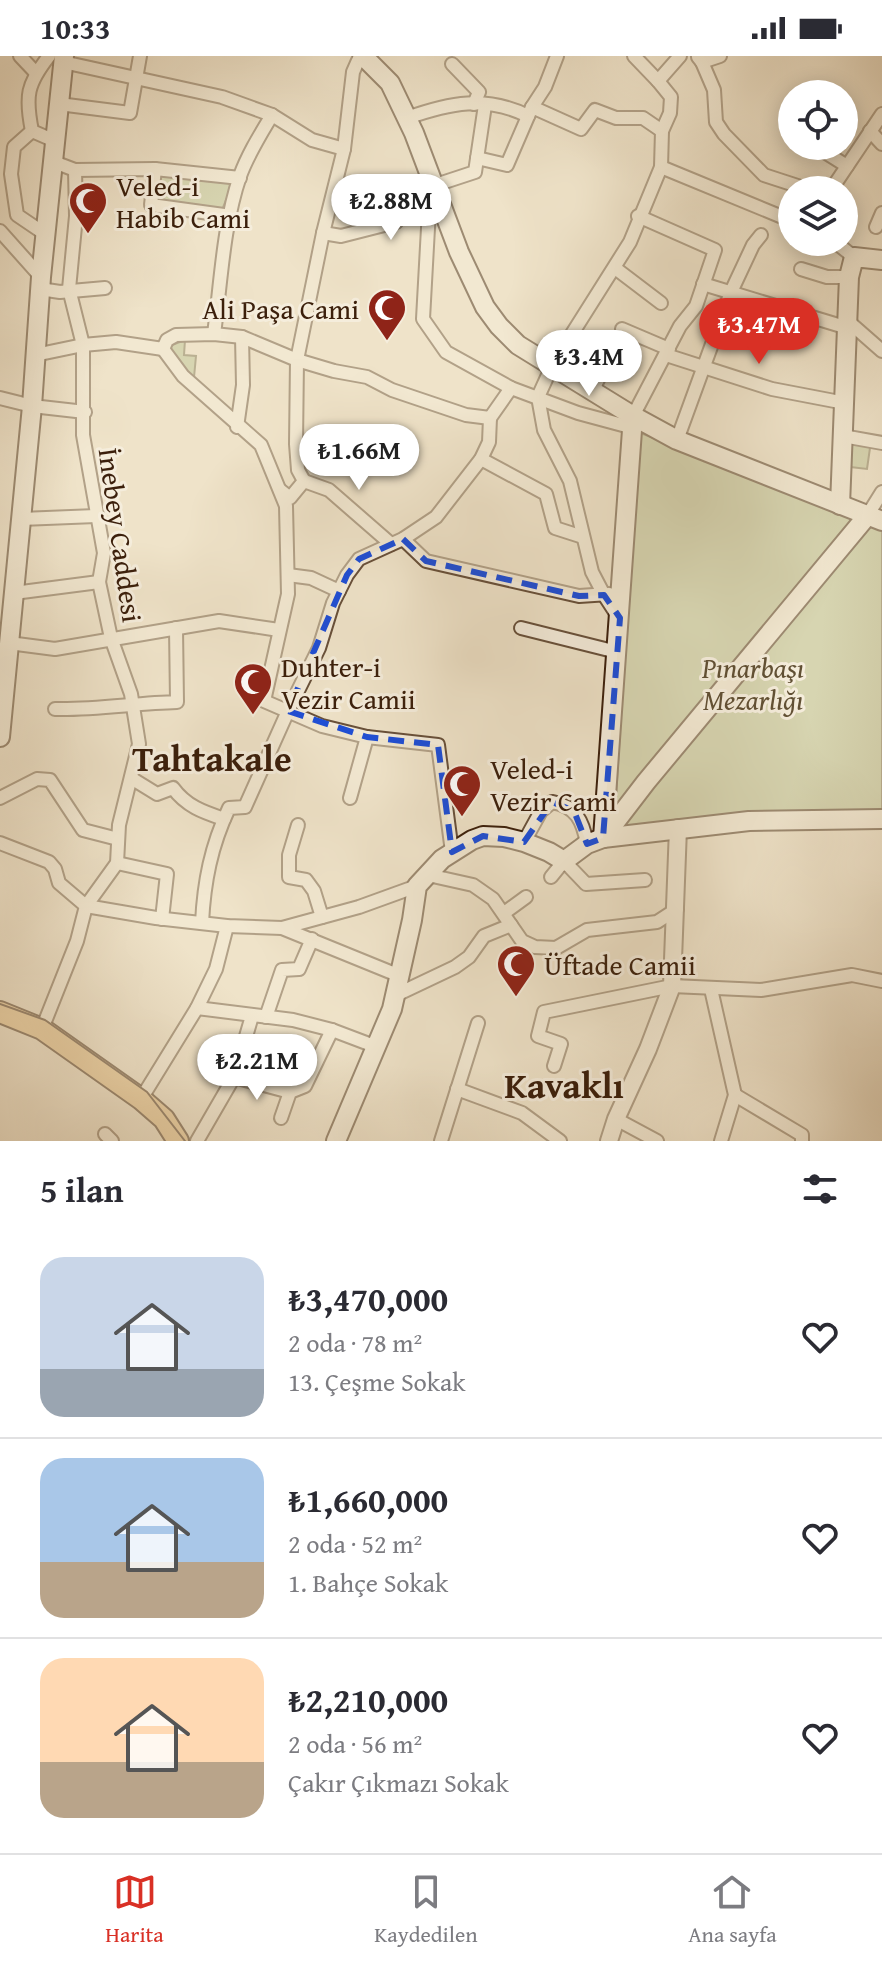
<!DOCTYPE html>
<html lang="tr">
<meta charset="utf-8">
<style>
body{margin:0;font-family:"Gentium Book Plus",serif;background:#f2f2f3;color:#2b2b33;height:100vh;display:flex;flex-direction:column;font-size:30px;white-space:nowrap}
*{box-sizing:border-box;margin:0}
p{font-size:26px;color:#7c7c81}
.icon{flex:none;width:44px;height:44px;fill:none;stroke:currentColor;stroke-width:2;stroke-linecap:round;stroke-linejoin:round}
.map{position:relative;height:1085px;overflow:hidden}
.drawer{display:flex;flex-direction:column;background:#fff;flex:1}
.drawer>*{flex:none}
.tools{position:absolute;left:778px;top:24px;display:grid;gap:16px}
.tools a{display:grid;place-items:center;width:80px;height:80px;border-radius:50%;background:#fff;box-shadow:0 4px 20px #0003;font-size:40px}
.price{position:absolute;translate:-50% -68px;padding:0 18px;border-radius:28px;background:#fff;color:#222;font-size:26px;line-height:52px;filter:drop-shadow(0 2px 4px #0008)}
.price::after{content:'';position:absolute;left:50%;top:48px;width:24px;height:18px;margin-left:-12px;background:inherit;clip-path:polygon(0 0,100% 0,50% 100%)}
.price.on{background:#d93025;color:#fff}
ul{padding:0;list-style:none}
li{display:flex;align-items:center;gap:24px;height:200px;padding:0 40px}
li+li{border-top:2px solid #e1e1e2}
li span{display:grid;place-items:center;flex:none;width:224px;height:160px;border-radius:24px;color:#555}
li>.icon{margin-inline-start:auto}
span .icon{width:96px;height:96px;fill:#fffc;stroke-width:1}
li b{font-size:34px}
h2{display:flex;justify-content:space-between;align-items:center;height:96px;padding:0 40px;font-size:34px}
.status{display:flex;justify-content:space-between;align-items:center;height:56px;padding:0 40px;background:#fff;direction:ltr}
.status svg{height:22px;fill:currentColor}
.tabs{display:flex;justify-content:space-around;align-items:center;height:112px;border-top:2px solid #e1e1e2;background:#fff;font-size:22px;color:#7c7c81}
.tabs a{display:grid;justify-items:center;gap:4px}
.tabs .on{color:#d93025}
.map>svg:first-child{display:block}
</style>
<div class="status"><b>10:33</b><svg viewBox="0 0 49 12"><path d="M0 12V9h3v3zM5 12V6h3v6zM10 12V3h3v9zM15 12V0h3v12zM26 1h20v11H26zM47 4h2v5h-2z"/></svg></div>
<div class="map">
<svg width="882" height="1085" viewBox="0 0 882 1085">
<rect width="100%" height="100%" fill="#efe3c9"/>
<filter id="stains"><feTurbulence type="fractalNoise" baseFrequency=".0025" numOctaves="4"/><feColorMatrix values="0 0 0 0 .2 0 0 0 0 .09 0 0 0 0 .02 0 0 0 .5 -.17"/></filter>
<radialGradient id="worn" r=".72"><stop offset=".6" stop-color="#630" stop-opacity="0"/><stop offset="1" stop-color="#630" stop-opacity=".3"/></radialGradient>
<g fill="#bbc395" stroke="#7b7150" stroke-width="2">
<polygon points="160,117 233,127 222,154 156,145"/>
<polygon points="185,284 184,299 196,300 193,332 168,295 172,289"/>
<polygon points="638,376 882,471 882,754 614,775"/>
<polygon points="843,380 871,385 867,413 842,410"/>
</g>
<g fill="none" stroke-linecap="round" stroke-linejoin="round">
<defs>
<g id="minor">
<polyline points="20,0 36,17"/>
<path d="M49 0C27 28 25 40 32 75L55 85"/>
<polyline points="634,0 658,25"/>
<polyline points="698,1 702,6 720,0"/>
<polyline points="63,6 222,41 272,59 312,84 344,93"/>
<polyline points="702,6 714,34 716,66 724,78 764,119 810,134"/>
<polyline points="452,8 479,36 474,48"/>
<polyline points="59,48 130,57 140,0"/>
<polyline points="532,51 581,73 595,54 616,62 643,62 662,75"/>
<polyline points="790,57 792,68"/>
<path d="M407 62C449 47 486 39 528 60"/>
<polyline points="32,75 14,91 11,118 17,159 45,178"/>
<polyline points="870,75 882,88"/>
<polyline points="815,90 847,110"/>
<polyline points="477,102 507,109 532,51 545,31 557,0"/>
<polyline points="54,106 75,114 155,113 240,122"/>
<polyline points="661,111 792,165"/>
<polyline points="155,113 151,149 231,160"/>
<polyline points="831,134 882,58"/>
<polyline points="436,136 429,154 423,263 446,296 511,332 578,357 630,371"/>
<polyline points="876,171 882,157"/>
<polyline points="0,175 41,221"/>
<polyline points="323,177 341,180 396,166 396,142 475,116 485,49"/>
<polyline points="835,186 854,201"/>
<polyline points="615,212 661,247"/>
<polyline points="801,213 827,221 849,221"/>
<polyline points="703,228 848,272"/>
<polyline points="40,233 60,236 105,232"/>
<polyline points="849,266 882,295"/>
<polyline points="622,273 669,293"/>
<path d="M214 278C221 226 223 170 240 120 248 98 260 79 272 59"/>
<polyline points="163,293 183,320 261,389 286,450 288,538 264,645 322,670 367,681 438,689 452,796"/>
<polyline points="35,299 83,289 116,286 163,293 167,284 176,279 214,278 242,281 297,304 334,315 367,321 392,334 466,359 490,362"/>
<polyline points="666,299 772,333 845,347"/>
<polyline points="592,336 605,309"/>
<polyline points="0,342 32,350 85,356"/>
<polyline points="633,360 680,270 696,250 715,194 638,160"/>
<polyline points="490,362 511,332"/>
<polyline points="237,371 243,329 242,281"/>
<polyline points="843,380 882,387"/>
<polyline points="677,384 731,236 753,189 761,179"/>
<polyline points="481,403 546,438 555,472 583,481"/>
<polyline points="304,425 329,434 391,488"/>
<polyline points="280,434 290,442 304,425 298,414 296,388 297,304 323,177 344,93 353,16 360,0"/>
<polyline points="867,460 882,436"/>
<polyline points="21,463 96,460"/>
<polyline points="403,483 426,505 579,540 609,538"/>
<polyline points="288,519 311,522 339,535"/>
<polyline points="14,537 99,526"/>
<polyline points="619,562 604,539 592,516 570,425 544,374 538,341 553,308 630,186 661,111 662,75 670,57 671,41 658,25 680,0"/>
<polyline points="521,572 617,596"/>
<polyline points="9,587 55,593 219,565 279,574"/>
<path d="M55 653C96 654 136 647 177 646L176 572"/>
<path d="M131 722 157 738 173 732C186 750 203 756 224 763"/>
<polyline points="0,742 37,723 50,724 83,774 118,783"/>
<polyline points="350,742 367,681"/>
<polyline points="298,769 289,799 289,821 306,824 314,835 322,861"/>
<path d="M524 786 541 755 552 746C576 750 583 765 587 788"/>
<polyline points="0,787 49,806 55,813 59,827 86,850"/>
<polyline points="117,807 167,818 162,863"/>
<polyline points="428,819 473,829 493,843 522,885 535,891 556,892 587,874 657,866 677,853"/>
<polyline points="551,821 564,805 586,828 645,824"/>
<polyline points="86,850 156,862 227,870 282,872 359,851 417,830"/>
<polyline points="504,857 526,841"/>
<path d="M202 867C204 826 211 790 229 752L245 751 288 655 319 592 333 547 347 519 359 503 403 483 436 461 481 403 489 386 490 362"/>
<polyline points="282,872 400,920"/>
<polyline points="711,933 735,1039 721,1085"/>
<polyline points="396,939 455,911 469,901 484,880 511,869"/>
<polyline points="197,952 293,964 332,974 377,991"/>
<polyline points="266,961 282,914 299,913 312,883"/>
<polyline points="42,973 77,885 86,850 117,807 119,769 139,688 131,638 111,582 99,526 104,497 83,379 83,289 69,233 76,160 75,114"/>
<polyline points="554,1010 561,988 538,980 544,956 672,930 761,934 852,919 882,925"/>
<polyline points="234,1021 290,1036"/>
<polyline points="457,1033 522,1057 560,1085"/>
<polyline points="735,1039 802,1079 802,1085"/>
<polyline points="141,1043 197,952 216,913 227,870"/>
<polyline points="281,1062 290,1036 305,1030 332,974"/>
<polyline points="616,1063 657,1085"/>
<polyline points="105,1078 112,1085"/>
<polyline points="197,1085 234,1021 252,960"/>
<polyline points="441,1085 478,967"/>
</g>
<polyline id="tertiary" points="609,1085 616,1063 648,993 672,930 678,772"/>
<g id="secondary">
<polyline points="363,0 390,27 414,77 459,196 485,251 499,270 518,289 633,360 677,384 882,465"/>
<polyline points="840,449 849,221 854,201 882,204"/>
<polyline points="0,681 32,350 41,221 64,0"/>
<polyline points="603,782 633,360"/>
<polyline points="603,782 646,726 867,460"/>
<polyline points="336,1085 392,953 412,864 417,830 442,803 472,784 483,780 504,781 524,786 549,796 564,805 587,788 603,782 749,765 882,763"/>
</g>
<polyline id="primary" points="0,956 42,973 141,1043 164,1063 178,1085"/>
</defs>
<use href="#minor" stroke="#68503a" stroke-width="16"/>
<use href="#tertiary" stroke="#68503a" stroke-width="20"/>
<use href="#secondary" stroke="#3b1f0b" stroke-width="22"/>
<use href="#primary" stroke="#3b1f0b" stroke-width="24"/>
<use href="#minor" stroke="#f5eddc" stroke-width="12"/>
<use href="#tertiary" stroke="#f5eddc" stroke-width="16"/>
<use href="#secondary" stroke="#f5eddc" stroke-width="18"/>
<use href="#primary" stroke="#e8c284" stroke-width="20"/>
<polyline stroke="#3b1f0b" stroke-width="2" points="0,948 45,964 147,1036 185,1085"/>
</g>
<path d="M0 0H882V1085H0ZM403 483 426 505 579 540 604 539 620 562 603 782 587 788 574 755 552 746 524 786 483 780 452 796 438 689 367 681 288 655 347 519 359 503Z" fill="#efe3c9" fill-opacity=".55" fill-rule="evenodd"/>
<path fill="none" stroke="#1d4ed8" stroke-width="6" stroke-dasharray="16 10" stroke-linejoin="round" d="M403 483 426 505 579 540 604 539 620 562 603 782 587 788 574 755 552 746 524 786 483 780 452 796 438 689 367 681 288 655 347 519 359 503Z"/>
<defs>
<symbol id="mosque-pin" viewBox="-11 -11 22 30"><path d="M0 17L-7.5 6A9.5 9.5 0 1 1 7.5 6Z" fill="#8f2418" stroke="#f5eddc"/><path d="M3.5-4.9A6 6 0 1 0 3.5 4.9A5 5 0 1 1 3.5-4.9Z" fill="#fff"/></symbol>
</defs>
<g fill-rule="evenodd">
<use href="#mosque-pin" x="66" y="123" width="44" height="60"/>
<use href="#mosque-pin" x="365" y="230" width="44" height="60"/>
<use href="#mosque-pin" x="231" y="604" width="44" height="60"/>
<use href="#mosque-pin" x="440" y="706" width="44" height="60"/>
<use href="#mosque-pin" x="494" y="886" width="44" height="60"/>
</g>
<g text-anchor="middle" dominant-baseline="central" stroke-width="6" stroke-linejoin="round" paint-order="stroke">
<g font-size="28" fill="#3b1f0b" stroke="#f5eddc" text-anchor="start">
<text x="116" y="129">Veled-i<tspan x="116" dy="32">Habib Cami</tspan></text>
<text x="359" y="252" text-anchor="end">Ali Paşa Cami</text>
<text x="281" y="610">Duhter-i<tspan x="281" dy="32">Vezir Camii</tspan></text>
<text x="490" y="712">Veled-i<tspan x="490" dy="32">Vezir Cami</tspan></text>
<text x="544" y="908">Üftade Camii</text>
</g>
<g font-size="28" fill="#3b1f0b" stroke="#f5eddc">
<text transform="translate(121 479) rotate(82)">İnebey Caddesi</text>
</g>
<g font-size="28" font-style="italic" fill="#615034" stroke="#f5eddc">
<text x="753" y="611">Pınarbaşı<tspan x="753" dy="32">Mezarlığı</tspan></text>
</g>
<g font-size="36" font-weight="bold" fill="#3b1f0b" stroke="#f5eddc">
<text x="212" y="701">Tahtakale</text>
<text x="564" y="1028">Kavaklı</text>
</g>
</g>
<rect width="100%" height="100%" filter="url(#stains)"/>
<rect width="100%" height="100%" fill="url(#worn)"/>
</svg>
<div class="tools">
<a><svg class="icon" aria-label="locate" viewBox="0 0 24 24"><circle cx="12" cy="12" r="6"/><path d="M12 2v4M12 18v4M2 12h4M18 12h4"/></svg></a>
<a><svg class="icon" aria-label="layers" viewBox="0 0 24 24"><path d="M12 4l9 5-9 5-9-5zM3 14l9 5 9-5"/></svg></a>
</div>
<b class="price" style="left:391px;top:186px">₺2.88M</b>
<b class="price on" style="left:759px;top:310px">₺3.47M</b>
<b class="price" style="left:589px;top:342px">₺3.4M</b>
<b class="price" style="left:359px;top:436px">₺1.66M</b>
<b class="price" style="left:257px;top:1046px">₺2.21M</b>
</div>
<section class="drawer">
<h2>5 ilan<svg class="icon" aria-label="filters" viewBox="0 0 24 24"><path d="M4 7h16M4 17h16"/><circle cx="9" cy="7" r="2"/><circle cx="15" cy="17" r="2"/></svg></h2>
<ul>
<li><span style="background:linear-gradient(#c9d6e8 70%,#9aa5b1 0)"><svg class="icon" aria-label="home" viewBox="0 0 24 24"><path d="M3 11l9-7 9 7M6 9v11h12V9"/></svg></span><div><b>₺3,470,000</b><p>2 oda · 78 m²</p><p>13. Çeşme Sokak</p></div><svg class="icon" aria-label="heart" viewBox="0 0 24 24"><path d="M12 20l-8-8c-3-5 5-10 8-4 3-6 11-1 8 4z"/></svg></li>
<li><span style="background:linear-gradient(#a9c7e8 65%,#b9a48a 0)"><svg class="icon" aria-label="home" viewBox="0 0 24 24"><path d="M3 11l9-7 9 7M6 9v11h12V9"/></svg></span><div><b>₺1,660,000</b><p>2 oda · 52 m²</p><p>1. Bahçe Sokak</p></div><svg class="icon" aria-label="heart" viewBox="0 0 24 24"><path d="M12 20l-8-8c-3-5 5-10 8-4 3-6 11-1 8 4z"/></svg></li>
<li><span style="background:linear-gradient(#ffd9b3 65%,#b9a48a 0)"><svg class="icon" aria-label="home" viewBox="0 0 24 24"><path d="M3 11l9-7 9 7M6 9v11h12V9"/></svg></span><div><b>₺2,210,000</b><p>2 oda · 56 m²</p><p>Çakır Çıkmazı Sokak</p></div><svg class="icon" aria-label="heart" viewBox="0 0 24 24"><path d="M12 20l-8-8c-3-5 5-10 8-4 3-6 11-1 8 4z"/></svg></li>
</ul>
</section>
<nav class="tabs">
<a class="on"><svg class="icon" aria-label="map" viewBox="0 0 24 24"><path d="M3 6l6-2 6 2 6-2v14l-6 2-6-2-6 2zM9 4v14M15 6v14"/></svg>Harita</a>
<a><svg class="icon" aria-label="saved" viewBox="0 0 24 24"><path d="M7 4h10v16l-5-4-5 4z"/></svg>Kaydedilen</a>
<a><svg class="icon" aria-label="home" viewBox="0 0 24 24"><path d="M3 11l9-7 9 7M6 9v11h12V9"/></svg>Ana sayfa</a>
</nav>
